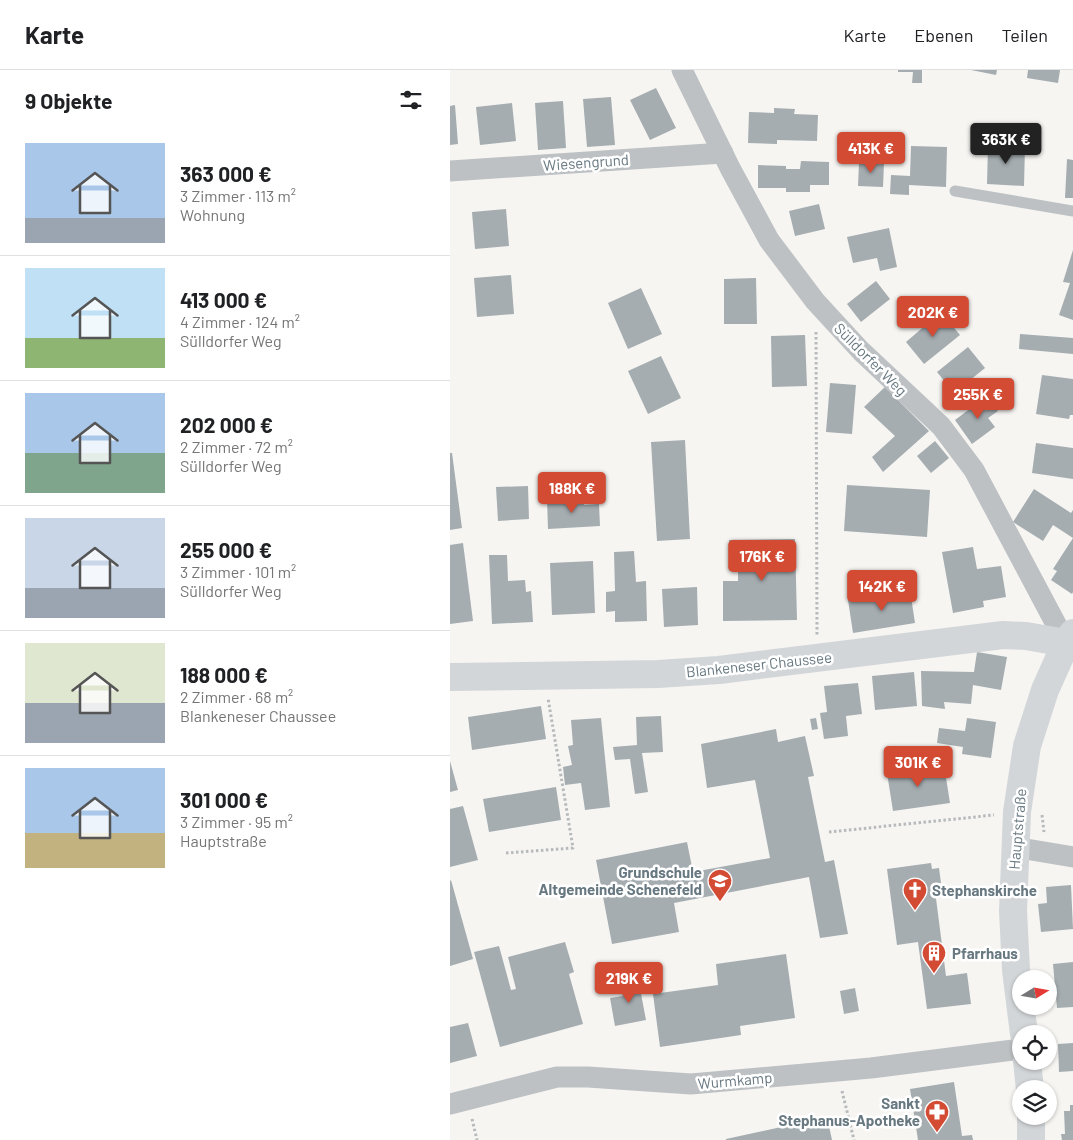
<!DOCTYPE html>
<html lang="de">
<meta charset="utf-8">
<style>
body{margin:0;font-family:Barlow,sans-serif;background:#f6f6f6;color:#202124;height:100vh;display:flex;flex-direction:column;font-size:19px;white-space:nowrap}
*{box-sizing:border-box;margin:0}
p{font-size:16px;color:#757577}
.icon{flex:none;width:28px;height:28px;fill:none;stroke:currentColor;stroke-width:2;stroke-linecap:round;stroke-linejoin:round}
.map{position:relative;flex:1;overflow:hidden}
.drawer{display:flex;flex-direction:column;background:#fff;width:450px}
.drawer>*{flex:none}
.needle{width:32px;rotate:79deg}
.buttons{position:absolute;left:562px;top:900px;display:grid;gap:10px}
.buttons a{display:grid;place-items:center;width:45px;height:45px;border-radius:50%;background:#fff;box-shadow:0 1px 4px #0004;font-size:25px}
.price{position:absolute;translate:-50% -42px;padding:0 11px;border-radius:5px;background:#d44b34;color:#fff;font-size:16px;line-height:32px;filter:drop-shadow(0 1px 2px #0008)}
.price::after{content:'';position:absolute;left:50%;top:30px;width:15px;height:11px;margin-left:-8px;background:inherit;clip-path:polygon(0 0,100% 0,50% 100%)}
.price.current{background:#222;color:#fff}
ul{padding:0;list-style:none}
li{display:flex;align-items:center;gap:15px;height:125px;padding:0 25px}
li+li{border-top:1px solid #e0e0e0}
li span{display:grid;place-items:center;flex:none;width:140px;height:100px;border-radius:0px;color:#555}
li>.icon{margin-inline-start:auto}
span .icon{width:60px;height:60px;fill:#fffc;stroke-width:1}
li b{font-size:21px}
h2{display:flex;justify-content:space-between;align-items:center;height:60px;padding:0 25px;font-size:21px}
header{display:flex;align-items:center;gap:30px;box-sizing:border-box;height:70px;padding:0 25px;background:#fff;border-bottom:1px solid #e0e0e0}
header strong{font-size:24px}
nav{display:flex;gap:28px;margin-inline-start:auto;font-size:18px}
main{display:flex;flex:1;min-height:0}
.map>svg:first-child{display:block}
</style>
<header>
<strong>Karte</strong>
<nav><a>Karte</a><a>Ebenen</a><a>Teilen</a></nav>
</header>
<main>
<section class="drawer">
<h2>9 Objekte<svg class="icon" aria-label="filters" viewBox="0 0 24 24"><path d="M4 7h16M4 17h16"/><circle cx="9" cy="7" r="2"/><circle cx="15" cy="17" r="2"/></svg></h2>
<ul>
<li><span style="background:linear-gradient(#a9c7e8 75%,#9aa5b1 0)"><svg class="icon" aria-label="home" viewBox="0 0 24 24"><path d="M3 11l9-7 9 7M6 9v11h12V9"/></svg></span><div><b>363 000 €</b><p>3 Zimmer · 113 m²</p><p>Wohnung</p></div></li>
<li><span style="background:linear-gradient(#bfe0f5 70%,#8fb573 0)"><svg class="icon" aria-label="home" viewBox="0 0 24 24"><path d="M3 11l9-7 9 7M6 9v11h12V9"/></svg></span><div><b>413 000 €</b><p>4 Zimmer · 124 m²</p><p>Sülldorfer Weg</p></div></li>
<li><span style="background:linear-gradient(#a9c7e8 60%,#7fa58c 0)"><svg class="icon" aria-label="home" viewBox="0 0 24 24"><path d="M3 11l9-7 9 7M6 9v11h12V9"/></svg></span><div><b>202 000 €</b><p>2 Zimmer · 72 m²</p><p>Sülldorfer Weg</p></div></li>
<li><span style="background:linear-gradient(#c9d6e8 70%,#9aa5b1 0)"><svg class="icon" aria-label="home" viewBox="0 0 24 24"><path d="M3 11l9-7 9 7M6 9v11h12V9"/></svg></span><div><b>255 000 €</b><p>3 Zimmer · 101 m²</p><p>Sülldorfer Weg</p></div></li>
<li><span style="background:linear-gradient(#dfe7d0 60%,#9aa5b1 0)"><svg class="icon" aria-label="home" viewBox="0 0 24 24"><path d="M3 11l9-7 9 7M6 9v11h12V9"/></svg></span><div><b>188 000 €</b><p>2 Zimmer · 68 m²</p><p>Blankeneser Chaussee</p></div></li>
<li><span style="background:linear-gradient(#a9c7e8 65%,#c2b280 0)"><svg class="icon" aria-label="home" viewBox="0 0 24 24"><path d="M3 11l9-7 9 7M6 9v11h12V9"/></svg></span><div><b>301 000 €</b><p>3 Zimmer · 95 m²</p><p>Hauptstraße</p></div></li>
</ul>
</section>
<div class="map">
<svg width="623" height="1070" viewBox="0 0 623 1070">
<rect width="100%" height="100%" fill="#f6f5f2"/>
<g fill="#a5adb1">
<polygon points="448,0 472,0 472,13 462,13 463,2 448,2"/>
<polygon points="521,0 547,0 546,5"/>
<polygon points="578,0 610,0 608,13 577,8"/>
<polygon points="206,18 226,58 200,70 180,30"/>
<polygon points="161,27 165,75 137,77 133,29"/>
<polygon points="113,31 116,78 88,80 85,33"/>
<polygon points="62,33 66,71 30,75 26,37"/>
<polygon points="5,35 8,74 0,75 0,36"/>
<polygon points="324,38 345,39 344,44 368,45 367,71 327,70 327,74 298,73 299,42 324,43"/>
<polygon points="538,75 575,76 574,116 537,114"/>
<polygon points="461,76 497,77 496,117 459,115 459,125 440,124 441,105 460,106"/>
<polygon points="617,89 623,90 623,128 615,128"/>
<polygon points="351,91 379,92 379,115 360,115 360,122 336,122 336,118 308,118 308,95 336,96 336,99 350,99"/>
<polygon points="409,92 434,93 433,117 408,116"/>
<polygon points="369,134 375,159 345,166 339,141"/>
<polygon points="56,139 59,176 25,179 22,142"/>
<polygon points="439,158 447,197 430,201 427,188 403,193 397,167"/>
<polygon points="623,180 623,250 609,245 620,213 613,212"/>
<polygon points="61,205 64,244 27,247 24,208"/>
<polygon points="306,208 307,254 274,254 274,209"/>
<polygon points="426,211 440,229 411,252 397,234"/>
<polygon points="191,218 212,264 178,279 158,233"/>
<polygon points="491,242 510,265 474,294 456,272"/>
<polygon points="570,264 623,268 623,284 569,279"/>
<polygon points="355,265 357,316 322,317 321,266"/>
<polygon points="518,277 535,298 504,323 487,302"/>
<polygon points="211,286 231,328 198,344 178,301"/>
<polygon points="592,305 623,309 623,345 620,345 619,349 586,344"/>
<polygon points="380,313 406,315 402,364 376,362"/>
<polygon points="435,317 479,361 433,402 422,387 445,366 414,337"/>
<polygon points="537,326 548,341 538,348 545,357 522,374 505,350"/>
<polygon points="235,370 240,469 207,471 201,372"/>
<polygon points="485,371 499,388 481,403 467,386"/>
<polygon points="586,373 623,378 623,409 582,403"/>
<polygon points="0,383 2,383 12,458 0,460"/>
<polygon points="397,415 480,420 477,467 394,461"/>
<polygon points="78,416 79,449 48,451 46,417"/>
<polygon points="584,419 621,443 623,440 623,468 603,455 593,471 563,452"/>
<polygon points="134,427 134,435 149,434 150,456 98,459 97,429"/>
<polygon points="623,468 623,522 622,524 601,510 607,501 603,499"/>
<polygon points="345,469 347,550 273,551 273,511 288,511 288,485 279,485 279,470"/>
<polygon points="13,473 23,551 0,554 0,475"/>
<polygon points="523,477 527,499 551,496 556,527 533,531 534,537 503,543 492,482"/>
<polygon points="184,481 186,512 196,511 197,551 165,552 165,541 156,542 156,522 165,521 164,482"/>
<polygon points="39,485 57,485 58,511 75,510 76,522 81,521 83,552 42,554"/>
<polygon points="143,491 145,543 102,545 100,493"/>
<polygon points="247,517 248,555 214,557 212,519"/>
<polygon points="460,520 465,553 403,563 398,530"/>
<polygon points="527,582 557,587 551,620 523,615 521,634 494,632 495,639 472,636 471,601 524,602"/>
<polygon points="464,602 467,636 425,640 422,606"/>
<polygon points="408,613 412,644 396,646 398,666 374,669 370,643 377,642 374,616"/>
<polygon points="91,636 96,669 22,680 18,647"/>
<polygon points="211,646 213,682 192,683 198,722 185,724 180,689 165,690 163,677 187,675 186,647"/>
<polygon points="151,648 160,737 135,740 131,713 115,715 113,697 122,695 118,676 123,675 121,650"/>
<polygon points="366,648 368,659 362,660 360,649"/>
<polygon points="517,648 546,652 541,688 512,684 513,677 487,673 489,658 515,661"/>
<polygon points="326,659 328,672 355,666 364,706 358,707 375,792 384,790 398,864 370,868 359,807 224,833 229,862 162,874 146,790 237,772 243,802 320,788 305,710 257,718 251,674"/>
<polygon points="0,691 8,720 0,722"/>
<polygon points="494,695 500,733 443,741 437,703"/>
<polygon points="106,717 111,750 39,762 33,729"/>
<polygon points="13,736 28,790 0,797 0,739"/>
<polygon points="481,793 482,799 489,798 491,813 484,813 496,906 517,903 521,934 477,939 468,872 447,875 437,799"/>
<polygon points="1,810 23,889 0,896 0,811"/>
<polygon points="621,815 623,859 591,862 588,834 597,833 596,817"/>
<polygon points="115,872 124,902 119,904 133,954 50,977 24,882 49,876 61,920 66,919 58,887"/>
<polygon points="336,884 345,948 290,956 291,965 210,977 203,924 268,915 266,894"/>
<polygon points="623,892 623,937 607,938 603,894"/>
<polygon points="188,908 196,950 165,956 160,928 173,926 170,912"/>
<polygon points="405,918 409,941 394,944 390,921"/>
<polygon points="18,953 27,986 0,993 0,957"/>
<polygon points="623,973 623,1001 609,1002 608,974"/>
<polygon points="504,1012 512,1066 522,1065 523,1070 468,1070 460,1019"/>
<polygon points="620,1035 623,1035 623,1070 612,1070 611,1064 615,1064 614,1041 620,1041"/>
<polygon points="377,1047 382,1070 276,1070 276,1069"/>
</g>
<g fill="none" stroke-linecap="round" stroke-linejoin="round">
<g stroke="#b7babc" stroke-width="3" stroke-dasharray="2.5 2.5" stroke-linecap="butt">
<polyline points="366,262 367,566"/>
<polyline points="592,745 594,762"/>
<polyline points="379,762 544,745"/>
<polyline points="56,783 123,778 98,628"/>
<polyline points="392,1021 404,1070"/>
<polyline points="22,1049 27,1070"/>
</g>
<polyline stroke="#bdc1c4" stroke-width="11" points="505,121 623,141"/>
<g stroke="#bdc1c4" stroke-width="21">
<polyline points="232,0 280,98 319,170 365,231 411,281 491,356 524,400 616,573 623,575"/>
<polyline points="0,101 273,83"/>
<polyline points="564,777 623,787"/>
<polyline points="0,1034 107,1007 138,1007 241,1014 421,998 571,979"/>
</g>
<g stroke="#d2d6d9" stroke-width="28">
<polyline points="0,607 208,604 269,600 553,565 576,566 616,573"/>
<polyline points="574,964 566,900 563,841 567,742 577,676 595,620 616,573 623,563"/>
<polyline points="577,991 580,1019"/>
<polyline points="581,1070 581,1046"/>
</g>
</g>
<defs>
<symbol id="school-pin" viewBox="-11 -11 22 30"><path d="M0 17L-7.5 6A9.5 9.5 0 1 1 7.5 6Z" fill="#d44b34" stroke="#fff"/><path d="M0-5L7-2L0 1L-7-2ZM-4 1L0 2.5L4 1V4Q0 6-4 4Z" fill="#fff"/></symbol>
<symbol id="church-pin" viewBox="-11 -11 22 30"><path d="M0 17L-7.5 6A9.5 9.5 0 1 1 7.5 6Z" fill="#d44b34" stroke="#fff"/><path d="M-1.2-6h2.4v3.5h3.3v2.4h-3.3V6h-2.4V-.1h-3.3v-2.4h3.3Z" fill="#fff"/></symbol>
<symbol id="building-pin" viewBox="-11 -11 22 30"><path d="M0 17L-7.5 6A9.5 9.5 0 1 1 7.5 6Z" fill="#d44b34" stroke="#fff"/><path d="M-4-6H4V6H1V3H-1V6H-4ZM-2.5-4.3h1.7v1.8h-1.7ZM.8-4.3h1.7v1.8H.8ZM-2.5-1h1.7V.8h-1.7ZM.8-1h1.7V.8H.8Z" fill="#fff"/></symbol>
<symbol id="pharmacy-pin" viewBox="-11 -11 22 30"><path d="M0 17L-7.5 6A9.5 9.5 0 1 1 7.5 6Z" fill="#d44b34" stroke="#fff"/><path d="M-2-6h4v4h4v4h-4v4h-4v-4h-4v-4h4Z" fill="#fff"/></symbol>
</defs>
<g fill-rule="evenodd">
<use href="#school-pin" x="256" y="797" width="28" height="38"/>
<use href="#church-pin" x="451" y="806" width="28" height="38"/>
<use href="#building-pin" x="470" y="869" width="28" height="38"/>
<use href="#pharmacy-pin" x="473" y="1028" width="28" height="38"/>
</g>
<g text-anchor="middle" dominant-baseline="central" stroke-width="5" stroke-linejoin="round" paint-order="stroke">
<g font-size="15" fill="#677881" stroke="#fff">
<text transform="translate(136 92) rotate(-4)">Wiesengrund</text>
<text transform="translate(421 289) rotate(45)">Sülldorfer Weg</text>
<text transform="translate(309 594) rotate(-6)">Blankeneser Chaussee</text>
<text transform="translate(567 759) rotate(-85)">Hauptstraße</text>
<text transform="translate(285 1010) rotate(-5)">Wurmkamp</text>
</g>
<g font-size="15" font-weight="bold" fill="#677881" stroke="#fff" text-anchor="end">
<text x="252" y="802">Grundschule<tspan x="252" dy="17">Altgemeinde Schenefeld</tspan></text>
<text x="482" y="820" text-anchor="start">Stephanskirche</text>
<text x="502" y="883" text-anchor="start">Pfarrhaus</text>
<text x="470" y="1033">Sankt<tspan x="470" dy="17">Stephanus-Apotheke</tspan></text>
</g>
</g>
</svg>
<div class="buttons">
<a><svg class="needle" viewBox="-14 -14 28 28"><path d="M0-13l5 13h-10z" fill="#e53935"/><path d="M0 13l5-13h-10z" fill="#757577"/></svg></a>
<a><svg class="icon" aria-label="locate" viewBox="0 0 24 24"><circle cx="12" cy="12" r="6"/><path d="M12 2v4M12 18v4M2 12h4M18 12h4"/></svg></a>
<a><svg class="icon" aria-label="layers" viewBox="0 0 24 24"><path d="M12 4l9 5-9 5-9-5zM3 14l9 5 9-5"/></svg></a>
</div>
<b class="price current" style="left:556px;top:95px">363K €</b>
<b class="price" style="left:421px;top:104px">413K €</b>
<b class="price" style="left:483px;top:268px">202K €</b>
<b class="price" style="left:528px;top:350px">255K €</b>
<b class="price" style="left:122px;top:444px">188K €</b>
<b class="price" style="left:312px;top:512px">176K €</b>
<b class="price" style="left:432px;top:542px">142K €</b>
<b class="price" style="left:468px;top:718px">301K €</b>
<b class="price" style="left:179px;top:934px">219K €</b>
</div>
</main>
